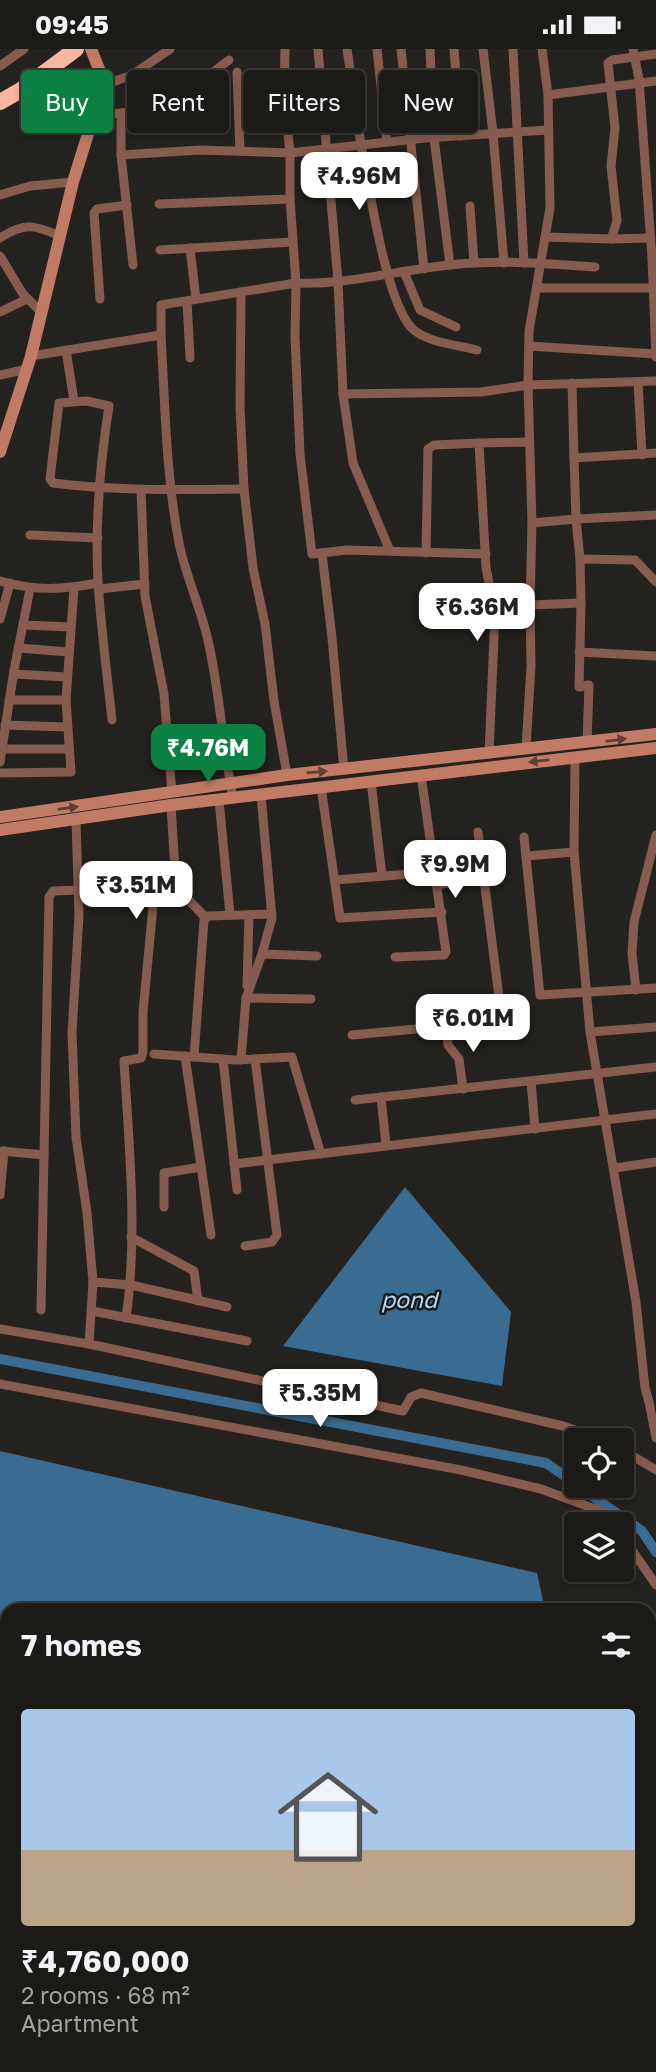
<!DOCTYPE html>
<meta charset="utf-8">
<style>
body{margin:0;font-family:"Golos Text",sans-serif;background:#282723;color:#f1f3f6;height:100vh;display:flex;flex-direction:column;font-size:26px;white-space:nowrap}
*{box-sizing:border-box;margin:0}
p{font-size:23px;color:#a0a1a1}
.icon{flex:none;width:38px;height:38px;fill:none;stroke:currentColor;stroke-width:2;stroke-linecap:round;stroke-linejoin:round}
.map{position:relative;flex:1;overflow:hidden}
.drawer{position:absolute;left:0px;top:1554px;width:656px;height:469px;display:flex;flex-direction:column;background:#1b1a16;border-radius:21px 21px 0 0;box-shadow:0 4px 10px #0003,0 0 0 2px #393835}
.drawer>*{flex:none}
.banner{position:absolute;left:21px;top:21px;width:614px;height:63px;display:flex;gap:14px}
.controls{position:absolute;left:564px;top:1379px;display:grid;gap:14px}
.controls a{display:grid;place-items:center;width:70px;height:70px;border-radius:7px;background:#1b1a16;box-shadow:0 4px 10px #0003,0 0 0 2px #393835;font-size:35px}
.price{position:absolute;translate:-50% -60px;padding:0 16px;border-radius:14px;background:#fff;color:#222;font-size:23px;line-height:46px;filter:drop-shadow(0 2px 4px #0008)}
.price::after{content:'';position:absolute;left:50%;top:42px;width:21px;height:16px;margin-left:-10px;background:inherit;clip-path:polygon(0 0,100% 0,50% 100%)}
.price.on{background:#0b8043;color:#fff}
ul{padding:0;list-style:none}
li{display:grid;align-content:center;gap:14px;height:371px;padding:0 21px}
li span{display:grid;place-items:center;height:217px;border-radius:7px;color:#555}
li>.icon{margin-inline-start:auto}
span .icon{width:126px;height:126px;fill:#fffc;stroke-width:1}
li b{font-size:30px}
h2{display:flex;justify-content:space-between;align-items:center;height:84px;padding:0 21px;font-size:30px}
.chip{padding:0 24px;border-radius:7px;background:#1b1a16;box-shadow:0 4px 10px #0003,0 0 0 2px #393835;font-size:24px;line-height:63px}
.chip.on{background:#0b8043;color:#fff}
.status{display:flex;justify-content:space-between;align-items:center;height:49px;padding:0 35px;background:#1b1a16;direction:ltr}
.status svg{height:19px;fill:currentColor}
.map>svg:first-child{display:block}
</style>
<div class="status"><b>09:45</b><svg viewBox="0 0 49 12"><path d="M0 12V9h3v3zM5 12V6h3v6zM10 12V3h3v9zM15 12V0h3v12zM26 1h20v11H26zM47 4h2v5h-2z"/></svg></div>
<div class="map">
<svg width="656" height="2023" viewBox="0 0 656 2023">
<rect width="100%" height="100%" fill="#24221e"/>
<g fill="#3a6c91">
<polygon points="405,1138 511,1263 502,1337 283,1297"/>
<polygon points="0,1402 537,1524 545,1561 7,1561 7,1700 0,1670"/>
<polygon points="79,2016 638,2016 639,2023 81,2023"/>
</g>
<g fill="none" stroke-linecap="round" stroke-linejoin="round">
<g stroke="#3a6c91" stroke-width="10">
<polyline points="0,1310 546,1414 576,1435"/>
<polyline points="578,1437 642,1482 656,1503"/>
</g>
<g stroke="#875b4d" stroke-width="9">
<path d="M285 0 284 46 290 104 361 96C369 134 386 260 415 282 431 294 458 296 477 301"/>
<polyline points="318,0 338,233 343,345 481,343 528,336 532,474 530,556"/>
<polyline points="347,0 361,96 425,89 548,81"/>
<polyline points="377,0 387,93"/>
<polyline points="401,0 424,220"/>
<polyline points="430,0 434,89 450,216"/>
<polyline points="454,0 461,87"/>
<polyline points="483,0 493,84 504,214"/>
<polyline points="513,0 524,214"/>
<polyline points="542,0 548,46"/>
<polyline points="633,0 639,30 652,209 656,308"/>
<polyline points="0,17 24,0"/>
<polyline points="237,23 240,102"/>
<polyline points="656,32 548,46 550,159 529,282 528,336 656,332"/>
<polyline points="96,39 132,26 170,0"/>
<polyline points="121,64 121,106 133,216"/>
<polyline points="93,67 130,63 172,54 229,11"/>
<polyline points="121,106 200,101 290,104 290,150"/>
<polyline points="0,146 30,137 73,133"/>
<polyline points="470,157 474,214"/>
<polyline points="545,188 611,190 617,172 611,117 615,79 608,14 612,11 656,5"/>
<path d="M0 189C25 173 35 176 60 187"/>
<polyline points="611,190 650,189"/>
<polyline points="190,199 196,250"/>
<polyline points="160,201 292,193"/>
<polyline points="0,207 23,245 42,264"/>
<polyline points="404,223 420,261 456,278"/>
<polyline points="537,239 656,239"/>
<polyline points="241,243 240,358 244,440 253,519 265,575 274,652 287,726"/>
<polyline points="100,250 94,164 97,160 127,156"/>
<polyline points="187,252 190,309"/>
<polyline points="0,263 27,250"/>
<path d="M161 286C165 356 166 426 179 494 186 529 202 561 209 596 220 647 223 699 233 749"/>
<polyline points="529,297 656,305"/>
<polyline points="66,301 74,352"/>
<polyline points="31,307 161,286 161,256 296,234 290,150 159,155"/>
<polyline points="0,326 27,320"/>
<polyline points="638,333 642,406"/>
<polyline points="572,334 574,409 656,404"/>
<polyline points="343,345 353,414 390,502"/>
<polyline points="141,440 145,547 164,645 172,744"/>
<polyline points="532,474 576,470 574,409"/>
<polyline points="30,486 98,489"/>
<polyline points="322,504 332,589 344,721"/>
<polyline points="426,504 428,400 434,396 479,394"/>
<path d="M486 505 347 501 312 505 300 405 295 287 296 234C348 236 398 221 450 216 498 210 547 215 595 218"/>
<polyline points="580,510 576,470 656,466"/>
<path d="M0 532C37 542 60 541 98 534"/>
<polyline points="99,540 145,535"/>
<polyline points="581,554 579,638 589,636 587,694"/>
<polyline points="0,570 10,534"/>
<polyline points="23,576 71,578"/>
<polyline points="19,599 68,603"/>
<polyline points="579,603 656,607"/>
<polyline points="14,625 67,628"/>
<polyline points="9,651 66,651"/>
<path d="M112 671C107 625 101 579 98 533 95 474 100 414 109 357L87 352 59 354 50 430 53 434C116 442 180 441 244 440"/>
<polyline points="5,676 67,678"/>
<polyline points="526,699 531,617 530,556 581,554 580,510 635,511 656,533"/>
<polyline points="2,700 68,700"/>
<polyline points="489,705 495,564 486,519 479,394 528,393"/>
<polyline points="575,708 574,803 590,983 636,1253 645,1339 649,1353 656,1389"/>
<polyline points="0,713 14,621 30,540"/>
<polyline points="0,724 71,723 66,651 74,539"/>
<polyline points="371,732 382,827"/>
<polyline points="321,738 340,869 442,863"/>
<polyline points="219,751 230,866"/>
<polyline points="76,772 79,866 72,984 76,1088 87,1164 93,1233"/>
<polyline points="524,788 540,946 656,939"/>
<polyline points="526,807 574,803"/>
<polyline points="335,831 435,823"/>
<polyline points="437,836 484,827"/>
<polyline points="176,838 205,868"/>
<polyline points="262,905 317,907"/>
<polyline points="395,908 444,906 446,903 421,726"/>
<polyline points="247,937 249,866"/>
<polyline points="636,941 632,904 634,873 656,786"/>
<polyline points="246,949 311,950"/>
<polyline points="446,978 448,996 459,1010 463,1040"/>
<polyline points="590,983 656,978"/>
<polyline points="352,986 502,972 478,783"/>
<polyline points="154,1005 235,1011 292,1008 321,1105"/>
<polyline points="185,1007 211,1186"/>
<polyline points="194,1008 204,871 208,867 272,865"/>
<polyline points="223,1010 237,1141"/>
<polyline points="241,1011 246,949 262,905 272,869 261,746"/>
<polyline points="531,1032 535,1080"/>
<polyline points="381,1048 386,1096"/>
<polyline points="355,1051 656,1018"/>
<polyline points="2,1102 44,1106"/>
<polyline points="234,1115 656,1065"/>
<polyline points="615,1119 656,1113"/>
<polyline points="0,1146 4,1102"/>
<polyline points="164,1158 164,1124 201,1118"/>
<polyline points="131,1188 194,1222 198,1252"/>
<polyline points="245,1197 272,1193 277,1186 255,1010"/>
<polyline points="41,1261 49,848 53,842 79,841"/>
<polyline points="92,1262 247,1292"/>
<path d="M126 1269C138 1187 129 1095 124 1012L141 1009 143 1003V963L154 846 174 842 176 838 171 756"/>
<polyline points="0,1280 89,1295 93,1233 131,1236 227,1258"/>
<polyline points="89,1295 403,1362 411,1348 421,1344 563,1377 604,1391"/>
<polyline points="0,1335 461,1421 541,1440 606,1464 614,1475"/>
<polyline points="621,1400 656,1421"/>
<polyline points="621,1485 656,1536"/>
<polyline points="0,1892 7,1938"/>
<polyline points="0,1976 7,1975"/>
<polyline points="19,2016 21,2023"/>
<polyline points="48,2016 49,2023"/>
</g>
<g stroke="#c17a63" stroke-width="12">
<polyline points="0,403 31,307 73,133 92,72 99,20 91,0"/>
<polyline points="0,768 287,726 656,685"/>
<polyline points="0,781 171,756 656,699"/>
</g>
<polyline stroke="#fab6a1" stroke-width="16" points="0,53 21,41 76,0"/>
</g>
<defs><path id="oneway-solid" d="M-6-.8H1V-3.2L6.5 0L1 3.2V.8H-6Z" transform="scale(1.75)"/></defs>
<g fill="#5d4034">
<use href="#oneway-solid" transform="translate(616 691) rotate(-7)"/>
<use href="#oneway-solid" transform="translate(539 712) rotate(174)"/>
<use href="#oneway-solid" transform="translate(317 723) rotate(-5)"/>
<use href="#oneway-solid" transform="translate(68 759) rotate(-8)"/>
</g>
<g text-anchor="middle" dominant-baseline="central" stroke-width="5" stroke-linejoin="round" paint-order="stroke">
<g font-size="23" font-style="italic" fill="#add9fb" stroke="#1a1915">
<text x="409" y="1250">pond</text>
</g>
</g>
</svg>
<div class="controls">
<a><svg class="icon" aria-label="locate" viewBox="0 0 24 24"><circle cx="12" cy="12" r="6"/><path d="M12 2v4M12 18v4M2 12h4M18 12h4"/></svg></a>
<a><svg class="icon" aria-label="layers" viewBox="0 0 24 24"><path d="M12 4l9 5-9 5-9-5zM3 14l9 5 9-5"/></svg></a>
</div>
<b class="price" style="left:359px;top:163px">₹4.96M</b>
<b class="price" style="left:477px;top:594px">₹6.36M</b>
<b class="price on" style="left:208px;top:735px">₹4.76M</b>
<b class="price" style="left:455px;top:851px">₹9.9M</b>
<b class="price" style="left:136px;top:872px">₹3.51M</b>
<b class="price" style="left:473px;top:1005px">₹6.01M</b>
<b class="price" style="left:320px;top:1380px">₹5.35M</b>
<div class="banner">
<a class="chip on">Buy</a>
<a class="chip">Rent</a>
<a class="chip">Filters</a>
<a class="chip">New</a>
</div>
<section class="drawer">
<h2>7 homes<svg class="icon" aria-label="filters" viewBox="0 0 24 24"><path d="M4 7h16M4 17h16"/><circle cx="9" cy="7" r="2"/><circle cx="15" cy="17" r="2"/></svg></h2>
<ul>
<li><span style="background:linear-gradient(#a9c7e8 65%,#b9a48a 0)"><svg class="icon" aria-label="home" viewBox="0 0 24 24"><path d="M3 11l9-7 9 7M6 9v11h12V9"/></svg></span><div><b>₹4,760,000</b><p>2 rooms · 68 m²</p><p>Apartment</p></div></li>
</ul>
</section>
</div>
